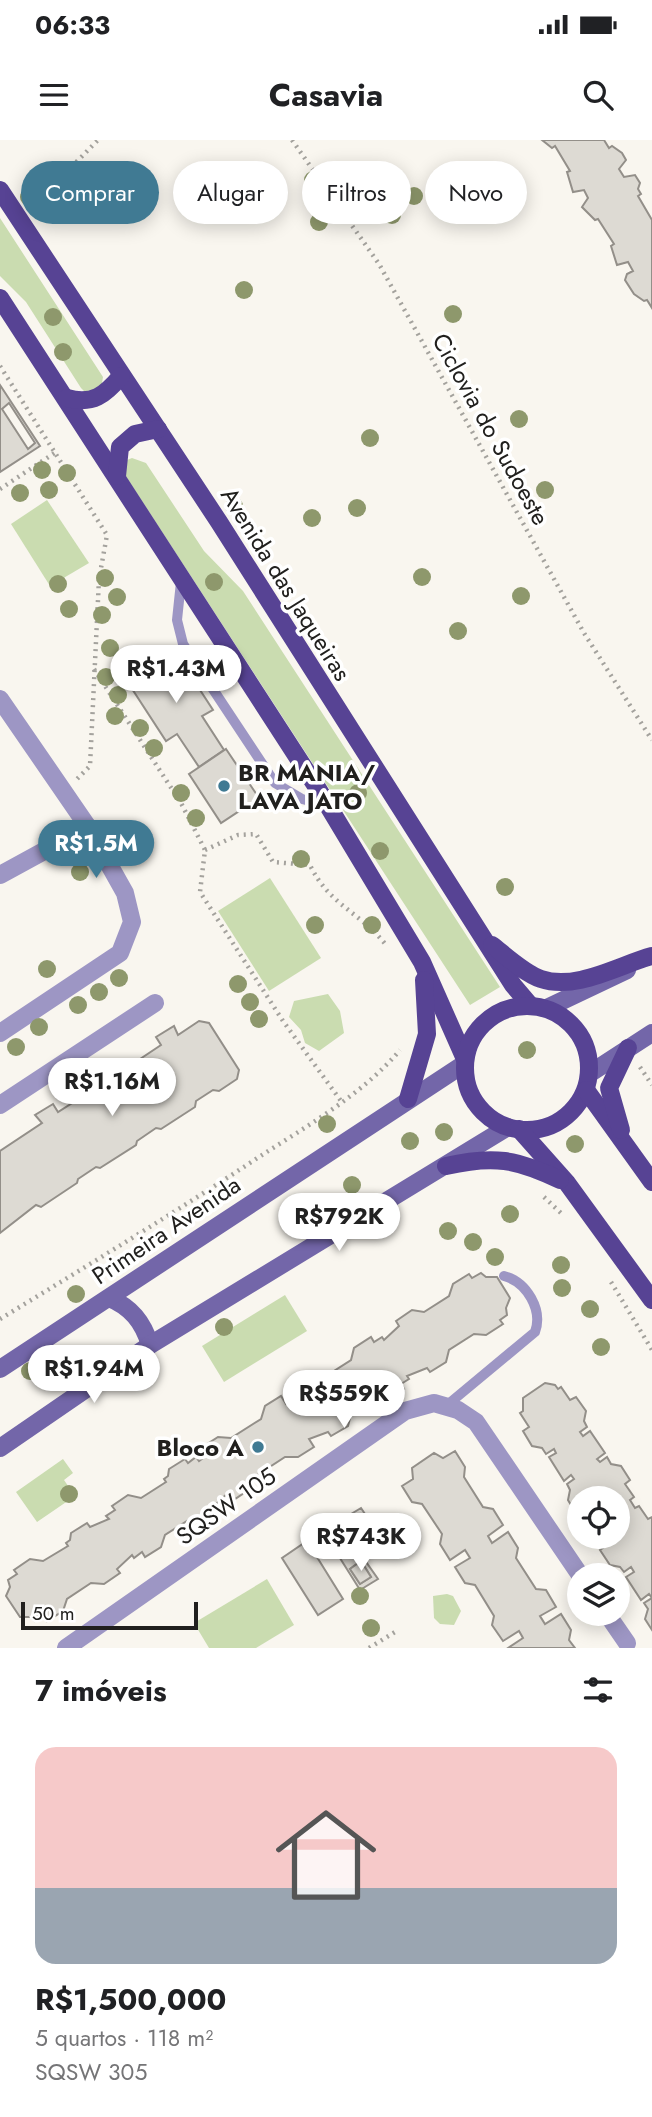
<!DOCTYPE html>
<html lang="pt">
<meta charset="utf-8">
<style>
body{margin:0;font-family:Jost,sans-serif;background:#f6f6f6;color:#202124;height:100vh;display:flex;flex-direction:column;font-size:26px;white-space:nowrap}
*{box-sizing:border-box;margin:0}
p{font-size:23px;color:#757577}
.icon{flex:none;width:38px;height:38px;fill:none;stroke:currentColor;stroke-width:2;stroke-linecap:round;stroke-linejoin:round}
.map{position:relative;height:1508px;overflow:hidden}
.sheet{display:flex;flex-direction:column;background:#fff;flex:1}
.sheet>*{flex:none}
.top-card{position:absolute;left:21px;top:21px;width:611px;height:63px;display:flex;gap:14px}
.tools{position:absolute;left:567px;top:1346px;display:grid;gap:14px}
.tools a{display:grid;place-items:center;width:63px;height:63px;border-radius:50%;background:#fff;box-shadow:0 4px 18px #0003;font-size:35px}
.scale{position:absolute;left:21px;bottom:18px;width:177px;box-sizing:border-box;padding-left:7px;border:4px solid #21201e;border-top:0;font-size:19px;line-height:24px;white-space:nowrap;color:#21201e;-webkit-text-stroke:5px #fff;paint-order:stroke}
.price{position:absolute;translate:-50% -60px;padding:0 16px;border-radius:24px;background:#fff;color:#222;font-size:23px;line-height:46px;filter:drop-shadow(0 2px 4px #0008)}
.price::after{content:'';position:absolute;left:50%;top:42px;width:21px;height:16px;margin-left:-10px;background:inherit;clip-path:polygon(0 0,100% 0,50% 100%)}
.price.active{background:#407a93;color:#fff}
ul{padding:0;list-style:none}
li{display:grid;align-content:center;gap:14px;height:371px;padding:0 35px}
li+li{border-top:2px solid #e0e0e0}
li span{display:grid;place-items:center;height:217px;border-radius:21px;color:#555}
li>.icon{margin-inline-start:auto}
span .icon{width:126px;height:126px;fill:#fffc;stroke-width:1}
li b{font-size:30px}
h2{display:flex;justify-content:space-between;align-items:center;height:84px;padding:0 35px;font-size:30px}
.chip{padding:0 24px;border-radius:32px;background:#fff;box-shadow:0 4px 18px #0003;font-size:24px;line-height:63px}
.chip.active{background:#407a93;color:#fff}
.status{display:flex;justify-content:space-between;align-items:center;height:49px;padding:0 35px;background:#fff;direction:ltr}
.status svg{height:19px;fill:currentColor}
header{display:flex;justify-content:space-between;align-items:center;height:91px;padding:0 35px;background:#fff;font-size:32px;font-weight:700}
.map>svg:first-child{display:block}
</style>
<div class="status"><b>06:33</b><svg viewBox="0 0 49 12"><path d="M0 12V9h3v3zM5 12V6h3v6zM10 12V3h3v9zM15 12V0h3v12zM26 1h20v11H26zM47 4h2v5h-2z"/></svg></div>
<header><svg class="icon" aria-label="menu" viewBox="0 0 24 24"><path d="M4 6h16M4 12h16M4 18h16"/></svg>Casavia<svg class="icon" aria-label="search" viewBox="0 0 24 24"><circle cx="10" cy="10" r="6"/><path d="M15 15l6 6"/></svg></header>
<div class="map">
<svg width="652" height="1508" viewBox="0 0 652 1508">
<rect width="100%" height="100%" fill="#f9f6ef"/>
<g fill="#cadcb0">
<polygon points="0,78 103,237 101,249 85,252 81,248 26,162 0,136"/>
<polygon points="132,318 146,323 204,411 243,451 500,847 470,865 123,332 127,320"/>
<polygon points="47,360 89,423 50,446 11,384"/>
<polygon points="270,738 321,818 269,851 218,771"/>
<polygon points="328,854 340,871 344,893 319,911 305,903 301,890 289,877 294,861"/>
<polygon points="285,1155 307,1191 224,1242 202,1206"/>
<polygon points="63,1319 73,1333 64,1340 75,1356 37,1382 16,1352"/>
<polygon points="267,1439 294,1485 256,1508 209,1508 194,1483"/>
<polygon points="447,1454 453,1456 461,1471 454,1485 440,1484 434,1478 433,1456"/>
</g>
<g fill="#dddad3" stroke="#938f89" stroke-width="2" fill-rule="evenodd">
<polygon points="542,0 604,0 609,8 612,6 622,13 626,20 619,29 624,37 635,35 640,43 638,49 641,54 638,56 652,80 652,168 647,160 644,161 634,154 625,140 627,134 633,131 628,122 617,125 611,106 614,104 598,79 595,80 582,67 588,58 584,50 573,52 567,32 570,31 555,6 552,8"/>
<path d="M0 245 40 306 0 332ZM9 263 35 303 28 309 2 269Z"/>
<polygon points="172,507 213,570 202,576 224,610 199,627 177,594 166,601 125,538"/>
<polygon points="226,609 259,658 221,683 189,634"/>
<polygon points="199,881 209,883 239,930 237,939 219,951 213,950 196,961 195,967 161,989 156,988 137,1001 136,1005 100,1028 96,1027 78,1039 77,1043 41,1067 36,1065 0,1093 0,1011 42,983 35,975 53,964 58,972 102,944 97,935 115,924 119,933 161,905 156,897 174,886 178,895"/>
<polygon points="481,1133 486,1137 497,1137 510,1158 506,1168 507,1175 500,1180 503,1184 486,1195 474,1194 449,1210 446,1222 430,1232 427,1228 407,1236 409,1239 401,1244 404,1249 388,1259 376,1258 351,1274 348,1286 331,1296 328,1292 309,1299 314,1307 298,1317 285,1317 256,1336 250,1349 235,1359 230,1351 215,1365 218,1370 202,1380 190,1379 165,1395 161,1407 145,1417 142,1412 134,1418 132,1415 117,1429 120,1433 104,1444 91,1443 67,1459 63,1471 47,1481 44,1476 35,1481 30,1477 20,1477 6,1456 10,1447 8,1440 17,1434 14,1430 30,1419 43,1421 68,1406 66,1403 70,1400 71,1393 87,1383 90,1387 109,1379 106,1376 115,1370 112,1366 128,1355 141,1358 166,1342 164,1339 168,1336 169,1329 185,1319 188,1323 196,1317 199,1321 207,1315 201,1308 218,1297 231,1298 261,1279 265,1266 281,1256 286,1264 301,1249 298,1245 314,1234 326,1236 351,1220 354,1208 371,1197 374,1202 382,1197 384,1200 399,1186 396,1181 412,1170 424,1172 449,1156 453,1144 469,1134 472,1138"/>
<polygon points="545,1243 555,1245 558,1249 561,1247 570,1260 576,1257 586,1271 584,1281 587,1287 580,1292 583,1296 590,1291 605,1313 597,1319 600,1322 607,1317 611,1324 621,1326 630,1340 625,1344 634,1357 630,1360 635,1368 639,1366 648,1379 652,1377 652,1458 649,1454 641,1460 626,1437 634,1432 631,1427 624,1432 620,1427 610,1425 600,1410 606,1406 600,1396 618,1396 618,1358 579,1358 577,1375 568,1360 570,1350 567,1344 574,1339 571,1335 564,1341 549,1317 556,1313 554,1309 546,1314 542,1308 532,1306 523,1291 529,1287 520,1273 523,1271 523,1258"/>
<polygon points="455,1311 465,1327 464,1337 483,1367 493,1369 503,1385 488,1396 492,1403 508,1392 518,1408 516,1418 536,1449 546,1450 556,1467 540,1476 545,1484 561,1474 571,1490 569,1500 575,1508 508,1508 523,1498 519,1491 503,1501 492,1485 494,1476 475,1445 465,1443 455,1427 470,1418 465,1410 450,1420 440,1404 442,1394 422,1364 412,1362 402,1346 413,1339 412,1328 434,1313 443,1318"/>
<path d="M361 1368 383 1401 362 1416 378 1439 360 1450 323 1391ZM361 1421 371 1437 360 1444 350 1429Z"/>
<polygon points="307,1401 343,1459 318,1475 282,1418"/>
<polygon points="361,1421 371,1437 360,1444 350,1429"/>
<polygon points="652,1458 652,1490 645,1479 648,1469 644,1463"/>
</g>
<g fill="none" stroke-linecap="round" stroke-linejoin="round">
<g stroke="#a4a29d" stroke-width="4.5" stroke-dasharray="2 5" stroke-linecap="butt">
<polyline points="292,0 379,124 584,493 652,600"/>
<polyline points="32,67 98,0"/>
<polyline points="0,226 107,395 99,439 90,626 77,639"/>
<polyline points="0,349 56,312"/>
<polyline points="94,529 181,663 205,710 200,752 283,881 341,961"/>
<path d="M205 710 238 695 256 694 273 722 310 725C329 765 360 772 386 805"/>
<polyline points="640,927 652,945"/>
<polyline points="544,1057 563,1075"/>
<polyline points="611,1142 652,1210"/>
<path d="M0 1179C87 1126 174 1073 259 1017 307 986 363 954 400 910"/>
<polyline points="369,1508 395,1492"/>
</g>
<g stroke="#9d96c4" stroke-width="10">
<polyline points="181,442 177,480 183,504 275,643 302,659 329,666"/>
<path d="M446 1266 535 1192C543 1170 527 1142 504 1136"/>
</g>
<g stroke="#9d96c4" stroke-width="18">
<polyline points="0,559 88,687 125,753 132,782 120,813 0,893"/>
<polyline points="0,735 88,687"/>
<polyline points="0,965 155,863"/>
<polyline points="607,1474 627,1503"/>
<polyline points="66,1508 405,1271 434,1263 458,1270 476,1282 580,1435"/>
</g>
<g stroke="#7366a9" stroke-width="18">
<polyline points="547,868 627,830"/>
<polyline points="589,934 652,893"/>
<path d="M109 1158C131 1167 143 1182 150 1205"/>
<polyline points="0,1229 464,924"/>
<polyline points="0,1308 150,1205 508,987"/>
</g>
<g stroke="#574394" stroke-width="18">
<polyline points="0,50 219,382 513,845 530,865"/>
<polyline points="0,158 318,649 422,822 465,919"/>
<path d="M67 258C93 265 105 255 121 236"/>
<polyline points="117,336 120,307 135,294 158,289"/>
<path d="M492 805C506 816 524 833 541 839 576 851 619 825 652 816"/>
<circle cx="527" cy="928" r="62"/>
<polyline points="586,950 652,1042"/>
<polyline points="408,959 427,894 424,840"/>
<polyline points="519,989 567,1043 652,1160"/>
<polyline points="621,990 609,948 628,908"/>
<path d="M446 1026C493 1015 517 1019 560 1040"/>
</g>
</g>
<g fill="#8e986c">
<circle cx="313" cy="40" r="9"/>
<circle cx="442" cy="44" r="9"/>
<circle cx="414" cy="56" r="9"/>
<circle cx="29" cy="57" r="9"/>
<circle cx="382" cy="58" r="9"/>
<circle cx="392" cy="75" r="9"/>
<circle cx="319" cy="82" r="9"/>
<circle cx="244" cy="150" r="9"/>
<circle cx="453" cy="174" r="9"/>
<circle cx="53" cy="177" r="9"/>
<circle cx="63" cy="212" r="9"/>
<circle cx="519" cy="279" r="9"/>
<circle cx="370" cy="298" r="9"/>
<circle cx="42" cy="330" r="9"/>
<circle cx="67" cy="333" r="9"/>
<circle cx="49" cy="350" r="9"/>
<circle cx="545" cy="350" r="9"/>
<circle cx="20" cy="353" r="9"/>
<circle cx="234" cy="366" r="9"/>
<circle cx="357" cy="368" r="9"/>
<circle cx="312" cy="378" r="9"/>
<circle cx="422" cy="437" r="9"/>
<circle cx="105" cy="438" r="9"/>
<circle cx="214" cy="442" r="9"/>
<circle cx="58" cy="444" r="9"/>
<circle cx="521" cy="456" r="9"/>
<circle cx="117" cy="457" r="9"/>
<circle cx="69" cy="469" r="9"/>
<circle cx="102" cy="475" r="9"/>
<circle cx="458" cy="491" r="9"/>
<circle cx="110" cy="508" r="9"/>
<circle cx="106" cy="537" r="9"/>
<circle cx="118" cy="555" r="9"/>
<circle cx="115" cy="576" r="9"/>
<circle cx="140" cy="588" r="9"/>
<circle cx="154" cy="608" r="9"/>
<circle cx="181" cy="653" r="9"/>
<circle cx="358" cy="653" r="9"/>
<circle cx="196" cy="678" r="9"/>
<circle cx="380" cy="711" r="9"/>
<circle cx="301" cy="719" r="9"/>
<circle cx="80" cy="732" r="9"/>
<circle cx="505" cy="747" r="9"/>
<circle cx="315" cy="785" r="9"/>
<circle cx="372" cy="785" r="9"/>
<circle cx="47" cy="829" r="9"/>
<circle cx="119" cy="838" r="9"/>
<circle cx="238" cy="844" r="9"/>
<circle cx="99" cy="852" r="9"/>
<circle cx="250" cy="862" r="9"/>
<circle cx="78" cy="865" r="9"/>
<circle cx="259" cy="879" r="9"/>
<circle cx="39" cy="887" r="9"/>
<circle cx="16" cy="907" r="9"/>
<circle cx="527" cy="910" r="9"/>
<circle cx="327" cy="984" r="9"/>
<circle cx="444" cy="992" r="9"/>
<circle cx="410" cy="1001" r="9"/>
<circle cx="575" cy="1004" r="9"/>
<circle cx="352" cy="1045" r="9"/>
<circle cx="510" cy="1074" r="9"/>
<circle cx="448" cy="1091" r="9"/>
<circle cx="473" cy="1102" r="9"/>
<circle cx="495" cy="1117" r="9"/>
<circle cx="561" cy="1125" r="9"/>
<circle cx="562" cy="1148" r="9"/>
<circle cx="76" cy="1154" r="9"/>
<circle cx="590" cy="1169" r="9"/>
<circle cx="224" cy="1187" r="9"/>
<circle cx="601" cy="1207" r="9"/>
<circle cx="30" cy="1231" r="9"/>
<circle cx="69" cy="1354" r="9"/>
<circle cx="360" cy="1456" r="9"/>
<circle cx="371" cy="1488" r="9"/>
</g>
<g fill="#407a93" stroke="#fff" stroke-width="2.5">
<circle cx="224" cy="646" r="7"/>
<circle cx="258" cy="1307" r="7"/>
</g>
<g text-anchor="middle" dominant-baseline="central" stroke-width="7" stroke-linejoin="round" paint-order="stroke">
<g font-size="24" fill="#21201e" stroke="#fff">
<text transform="translate(491 289) rotate(61)">Ciclovia do Sudoeste</text>
<text transform="translate(286 444) rotate(58)">Avenida das Jaqueiras</text>
<text transform="translate(166 1090) rotate(-34)">Primeira Avenida</text>
<text transform="translate(226 1366) rotate(-35)">SQSW 105</text>
</g>
<g font-size="24" font-weight="bold" fill="#21201e" stroke="#fff" text-anchor="start">
<text x="238" y="632">BR MANIA/<tspan x="238" dy="28">LAVA JATO</tspan></text>
<text x="244" y="1307" text-anchor="end">Bloco A</text>
</g>
</g>
</svg>
<div class="tools">
<a><svg class="icon" aria-label="locate" viewBox="0 0 24 24"><circle cx="12" cy="12" r="6"/><path d="M12 2v4M12 18v4M2 12h4M18 12h4"/></svg></a>
<a><svg class="icon" aria-label="layers" viewBox="0 0 24 24"><path d="M12 4l9 5-9 5-9-5zM3 14l9 5 9-5"/></svg></a>
</div>
<div class="scale">50 m</div>
<b class="price" style="left:176px;top:565px">R$1.43M</b>
<b class="price active" style="left:96px;top:740px">R$1.5M</b>
<b class="price" style="left:112px;top:978px">R$1.16M</b>
<b class="price" style="left:339px;top:1113px">R$792K</b>
<b class="price" style="left:94px;top:1265px">R$1.94M</b>
<b class="price" style="left:344px;top:1290px">R$559K</b>
<b class="price" style="left:361px;top:1433px">R$743K</b>
<div class="top-card">
<a class="chip active">Comprar</a>
<a class="chip">Alugar</a>
<a class="chip">Filtros</a>
<a class="chip">Novo</a>
</div>
</div>
<section class="sheet">
<h2>7 imóveis<svg class="icon" aria-label="filters" viewBox="0 0 24 24"><path d="M4 7h16M4 17h16"/><circle cx="9" cy="7" r="2"/><circle cx="15" cy="17" r="2"/></svg></h2>
<ul>
<li><span style="background:linear-gradient(#f6c9c9 65%,#9aa5b1 0)"><svg class="icon" aria-label="home" viewBox="0 0 24 24"><path d="M3 11l9-7 9 7M6 9v11h12V9"/></svg></span><div><b>R$1,500,000</b><p>5 quartos · 118 m²</p><p>SQSW 305</p></div></li>
</ul>
</section>
